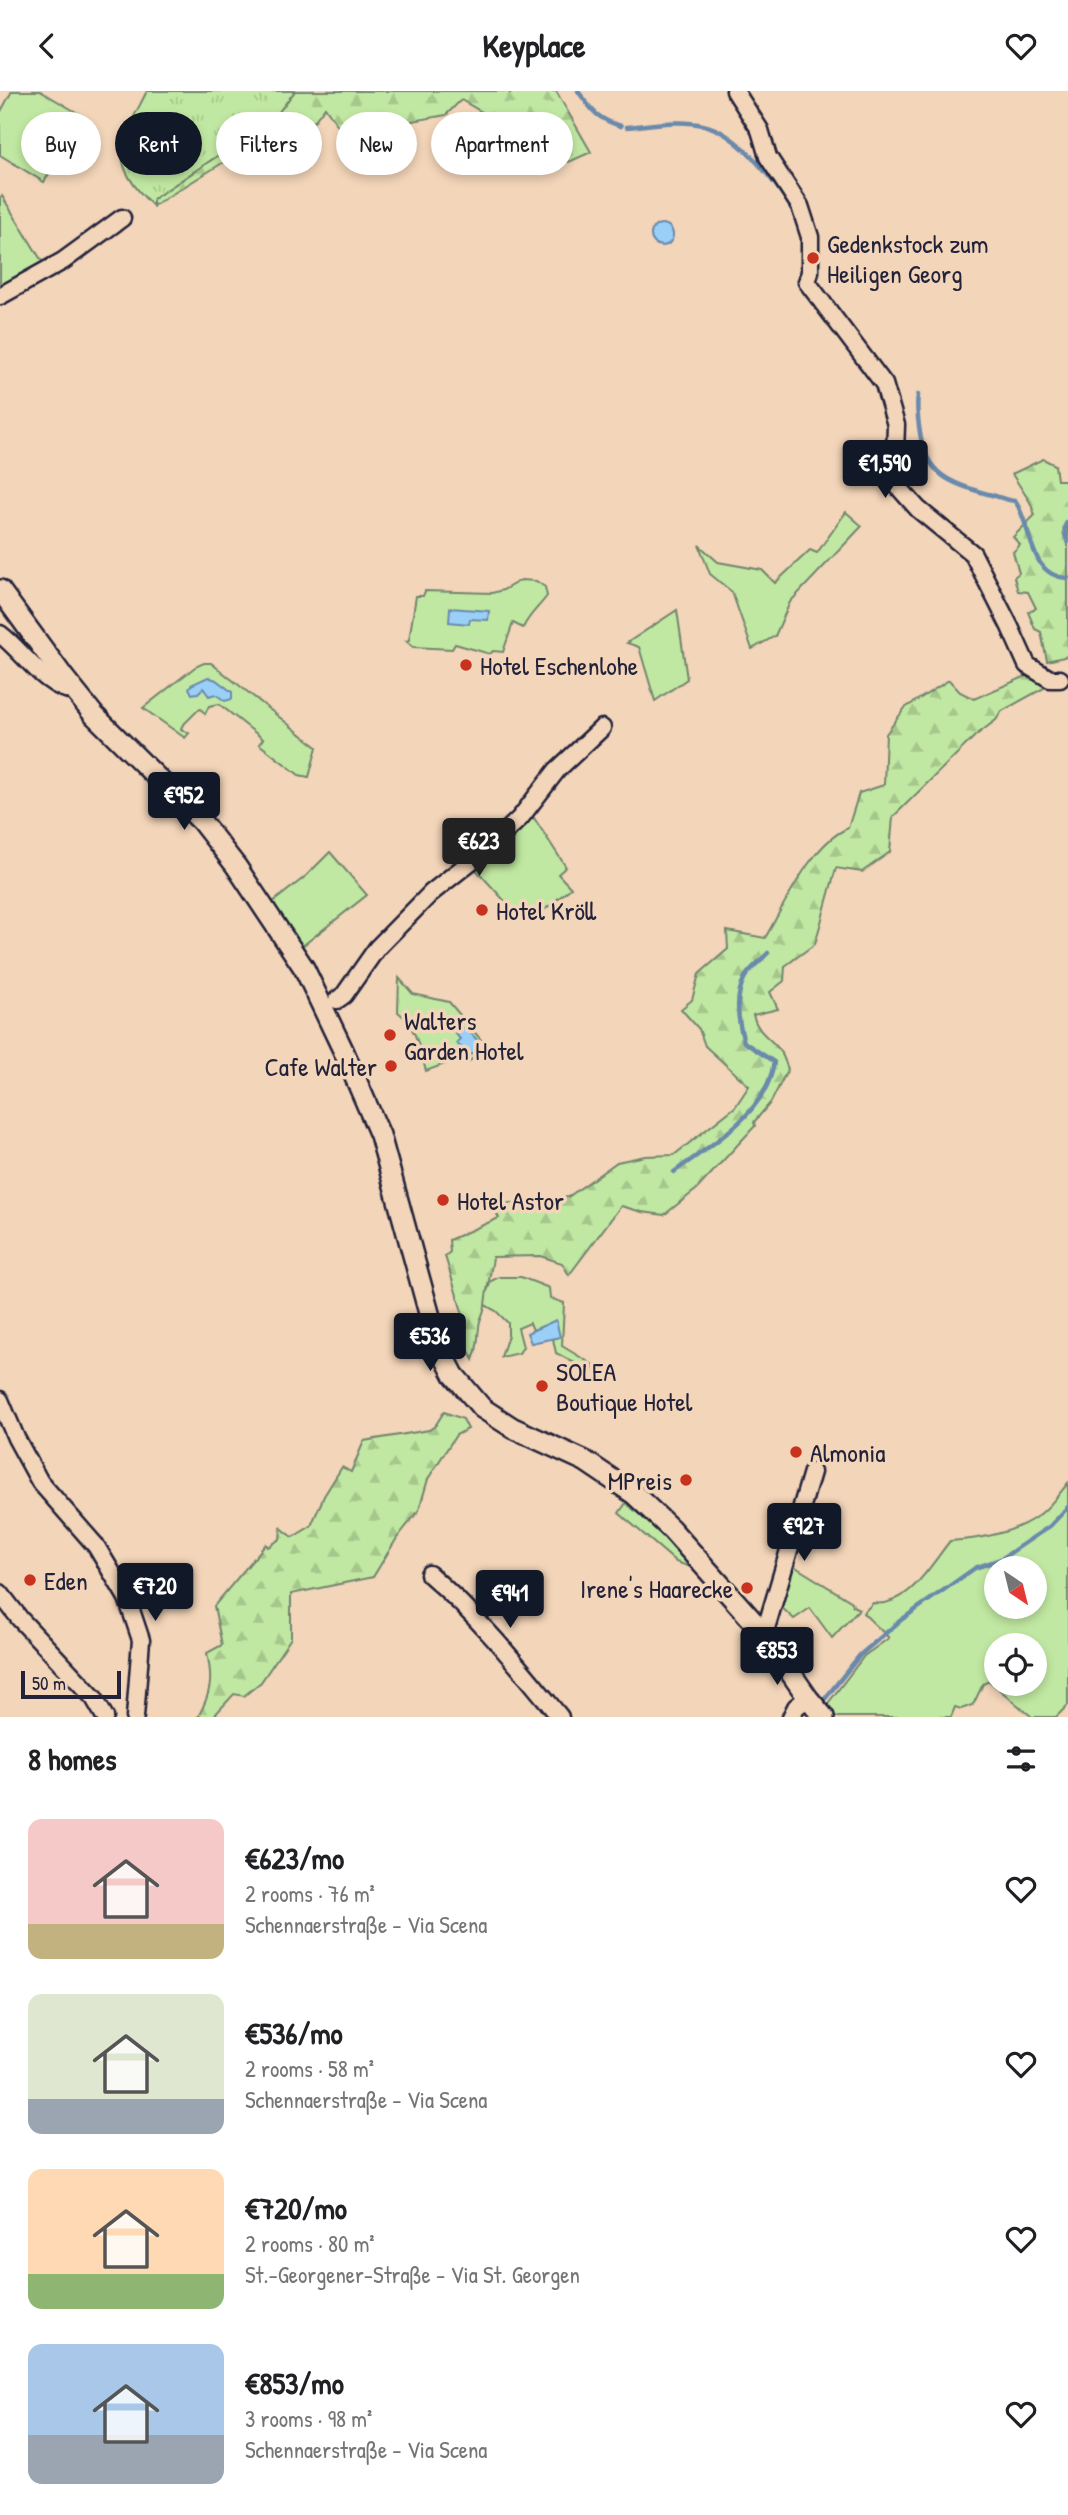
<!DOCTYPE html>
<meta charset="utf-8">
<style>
body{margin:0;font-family:"Patrick Hand",sans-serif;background:#f6f6f6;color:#202124;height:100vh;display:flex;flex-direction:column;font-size:26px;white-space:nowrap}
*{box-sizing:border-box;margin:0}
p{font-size:23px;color:#757577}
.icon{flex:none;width:38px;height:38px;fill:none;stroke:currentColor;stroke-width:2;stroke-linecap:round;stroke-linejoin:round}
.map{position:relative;height:1626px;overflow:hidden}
.panel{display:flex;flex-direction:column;background:#fff;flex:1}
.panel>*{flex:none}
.guide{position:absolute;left:21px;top:21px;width:700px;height:63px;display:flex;gap:14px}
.needle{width:46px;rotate:145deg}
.fabs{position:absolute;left:984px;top:1465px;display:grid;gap:14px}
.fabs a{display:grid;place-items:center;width:63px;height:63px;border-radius:50%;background:#fff;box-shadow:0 4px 10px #0003;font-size:35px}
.scale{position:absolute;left:21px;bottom:18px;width:100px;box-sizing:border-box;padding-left:7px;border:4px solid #22223b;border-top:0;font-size:19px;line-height:24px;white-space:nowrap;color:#22223b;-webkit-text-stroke:5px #f3d5b9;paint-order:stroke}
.price{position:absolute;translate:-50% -60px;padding:0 16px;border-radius:7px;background:#111827;color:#fff;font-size:23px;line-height:46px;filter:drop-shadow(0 2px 4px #0008)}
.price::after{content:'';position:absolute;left:50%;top:42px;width:21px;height:16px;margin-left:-10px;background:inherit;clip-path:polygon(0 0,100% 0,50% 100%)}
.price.selected{background:#222;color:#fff}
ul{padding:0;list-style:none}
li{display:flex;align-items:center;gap:21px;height:175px;padding:0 28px}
li span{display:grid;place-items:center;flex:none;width:196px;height:140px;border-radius:14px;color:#555}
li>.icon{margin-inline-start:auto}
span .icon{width:84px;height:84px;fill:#fffc;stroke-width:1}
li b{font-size:30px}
h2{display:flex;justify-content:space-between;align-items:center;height:84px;padding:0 28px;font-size:30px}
.pill{padding:0 24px;border-radius:32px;background:#fff;box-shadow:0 4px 10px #0003;font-size:24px;line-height:63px}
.pill.selected{background:#111827;color:#fff}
header{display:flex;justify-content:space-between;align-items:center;height:91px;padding:0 28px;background:#fff;font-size:32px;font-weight:700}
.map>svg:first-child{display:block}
</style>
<header><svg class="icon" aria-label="back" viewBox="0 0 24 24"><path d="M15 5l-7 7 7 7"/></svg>Keyplace<svg class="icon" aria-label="heart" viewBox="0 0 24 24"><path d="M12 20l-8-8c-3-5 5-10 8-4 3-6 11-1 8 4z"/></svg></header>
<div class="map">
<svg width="1068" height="1626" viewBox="0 0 1068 1626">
<defs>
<pattern id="forest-firs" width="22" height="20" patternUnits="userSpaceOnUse" patternTransform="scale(1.75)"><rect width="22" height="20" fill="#c1e8a2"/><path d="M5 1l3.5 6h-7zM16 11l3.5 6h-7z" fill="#a6c78c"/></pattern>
<pattern id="park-tufts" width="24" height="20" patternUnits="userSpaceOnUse" patternTransform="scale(1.75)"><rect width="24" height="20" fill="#c1e8a2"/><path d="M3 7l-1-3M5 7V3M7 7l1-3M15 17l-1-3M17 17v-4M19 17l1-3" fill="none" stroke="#a6c78c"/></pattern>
</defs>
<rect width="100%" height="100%" fill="#f3d5b9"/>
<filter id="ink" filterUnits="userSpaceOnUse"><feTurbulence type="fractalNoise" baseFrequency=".0143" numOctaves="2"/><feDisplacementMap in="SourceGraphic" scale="14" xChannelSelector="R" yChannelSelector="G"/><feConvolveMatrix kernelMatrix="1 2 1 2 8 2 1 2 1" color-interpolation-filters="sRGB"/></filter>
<g filter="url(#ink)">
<g fill="#c1e8a2" stroke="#72856e" stroke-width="2" fill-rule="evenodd">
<polygon points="12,0 40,0 83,25 44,91 0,64 0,22"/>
<polygon points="2,105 43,172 0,197 0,107"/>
<polygon points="846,421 862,435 790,511 775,545 752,558 732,501 710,483 699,454 718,471 762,479 775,492 810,459 817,462"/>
<path d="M521 489 536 490 545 496 547 505C539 516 528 525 523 537L513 532 503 561 493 560 490 563 455 553 452 558 413 556 406 550 409 549 416 505H423L425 500 492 502 503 499Z"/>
<polygon points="677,519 687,588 655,610 639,556 627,552"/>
<polygon points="204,572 211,572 317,656 309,686 299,684 259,653 263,648 219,613 209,615 205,623 201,618 198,619 182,635 181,638 189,642 185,647 143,617 195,576"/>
<polygon points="534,727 566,776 558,783 571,797 532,829 511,817 472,774 527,728"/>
<polygon points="330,761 367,804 301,856 273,811 306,785"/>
<path d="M399 887 413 903 449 911 488 957 468 971 458 968 426 980C420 960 416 934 398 921Z"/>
<polygon points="499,1186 521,1186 549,1197 550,1207 564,1212 562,1255 595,1275 591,1281 556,1262 553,1248 559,1246 556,1230 533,1239 530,1232 518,1237 523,1256 519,1262 501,1266 508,1244 508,1232 496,1220 485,1214 484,1207 491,1190"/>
<path d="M1068 1392V1614L1056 1626H1032L989 1590 983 1593 973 1614 961 1618 955 1616 951 1626H835L826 1615 864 1565 889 1547 863 1522 873 1512C908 1517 931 1473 950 1450 979 1448 1015 1442 1039 1424 1050 1416 1059 1403 1068 1392ZM996 1477H1034V1516H996ZM996 1554H1034V1592H996Z"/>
<polygon points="626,1412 662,1443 694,1477 676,1471 619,1422"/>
<polygon points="794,1475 852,1511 853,1515 859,1518 832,1547 810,1517 794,1528 780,1515"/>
</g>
<g fill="url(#forest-firs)" stroke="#72856e" stroke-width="2">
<polygon points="295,0 508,0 510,2 512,0 556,0 591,61 569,71 461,9 446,24 390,34 340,38 325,16 287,66 274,40 153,115 153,108 274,27"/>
<polygon points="1043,368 1055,374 1057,389 1067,389 1068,383 1068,565 1047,570 1041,541 1035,538 1028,521 1036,517 1028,501 1018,500 1014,486 1019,482 1013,461 1020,454 1013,446 1035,424 1030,411 1012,383"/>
<path d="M1031 583 1046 592 1044 597 1002 620 996 629 975 645 893 726 890 761 862 781 836 777 815 853 785 875 784 890 770 901 778 918 753 924C757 940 767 945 778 957 783 962 785 971 788 978L771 1011 754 1031 755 1035 697 1098 664 1124 642 1121 621 1115 569 1184 562 1172 540 1165 493 1166C491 1183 486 1199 485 1215 484 1222 479 1229 479 1236 477 1252 479 1253 473 1269L455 1230 463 1224 445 1165 450 1161 449 1149 499 1127 492 1114 568 1106 617 1071 645 1065 674 1064 735 1016 749 995 705 955 699 938 681 918 692 909 699 883 728 858 727 840 765 847C785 813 811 753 848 737L859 702 884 694 886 643 905 617 949 589 960 601 974 608Z"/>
<path d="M444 1321 463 1328 468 1338 456 1344 428 1388 419 1419 397 1447 373 1486 291 1503V1547L261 1591 244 1605 234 1603 213 1626H198C211 1602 213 1589 207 1562L222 1554 214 1515 266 1453 268 1456 280 1448 281 1437 293 1446 311 1435 324 1405 342 1376 351 1381 364 1350 429 1339 435 1335Z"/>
</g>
<path fill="url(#park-tufts)" stroke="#72856e" stroke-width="2" d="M147 0H295L274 27 153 108V115C105 68 121 52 147 0Z"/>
<g fill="#9ad0f8" stroke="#6a8aac" stroke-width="2">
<circle cx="662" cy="144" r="11"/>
<polygon points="450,517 489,520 488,529 470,528 469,533 449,531"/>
<polygon points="208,586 216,589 232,601 232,608 225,610 215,603 209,605 203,597 198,602 192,603 189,597 191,594"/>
<polygon points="465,936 479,951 479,960 470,964 456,952 460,948 455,942"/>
<polygon points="556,1229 560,1246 531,1252 527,1242"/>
</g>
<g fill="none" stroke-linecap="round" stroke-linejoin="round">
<g stroke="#6a8aac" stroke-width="4.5">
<path d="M578 0C592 20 597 28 621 35"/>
<path d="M627 36C652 34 679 28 703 34 739 41 780 96 797 127"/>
<path d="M918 304C916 317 918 329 920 342 926 383 950 393 988 403 997 405 1006 409 1015 410 1033 435 1027 485 1068 487"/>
<path d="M1068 430C1063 436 1064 444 1068 451"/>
<path d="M674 1081C712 1053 767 1022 774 971L744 951C738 931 734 906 745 886 750 878 761 869 768 862"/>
<polyline points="824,1609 860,1564 901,1529 975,1477 1001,1468 1050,1435 1068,1416"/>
</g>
<defs>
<g id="minor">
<polyline points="735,0 760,39 768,66 800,115 810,146 810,181 807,191 884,293 896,334 894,391 918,418 973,463 1010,536 1027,574 1050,588 1060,588"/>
<polyline points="0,205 63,170 122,127"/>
<path d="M0 543C24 561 45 597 74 600"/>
<polyline points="337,909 344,904 377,857 431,802 494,752 520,727 557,679 602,637"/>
<polyline points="0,1309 16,1347 40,1391 96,1455 127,1507 141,1549 135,1626"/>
<path d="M429 1483C478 1525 519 1576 560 1626"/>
<polyline points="0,1502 20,1528 94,1607 105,1626"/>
<polyline points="761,1539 767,1534 812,1381"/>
<polyline points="791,1626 796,1616 808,1607"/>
</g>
<polyline id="tertiary" points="0,499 65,588 94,624 201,730 236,775 304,877 344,961 380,1044 432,1233 443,1263 454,1284 482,1317 513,1337 585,1370 634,1403 671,1438 761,1539 808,1607 824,1626"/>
</defs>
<use href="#minor" stroke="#22223b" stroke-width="21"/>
<use href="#tertiary" stroke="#22223b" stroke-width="24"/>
<use href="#minor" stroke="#f3d5b9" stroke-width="16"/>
<use href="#tertiary" stroke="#f3d5b9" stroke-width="19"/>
</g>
</g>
<g fill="#c8321e" stroke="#f3d5b9" stroke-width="2.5">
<circle cx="813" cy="167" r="7"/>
<circle cx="466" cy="574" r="7"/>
<circle cx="482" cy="819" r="7"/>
<circle cx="390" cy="944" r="7"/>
<circle cx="391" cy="975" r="7"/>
<circle cx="443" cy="1109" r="7"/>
<circle cx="542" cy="1295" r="7"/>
<circle cx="796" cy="1361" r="7"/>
<circle cx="686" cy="1389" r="7"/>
<circle cx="30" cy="1489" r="7"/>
<circle cx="747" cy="1497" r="7"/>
</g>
<g text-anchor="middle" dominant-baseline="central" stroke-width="7" stroke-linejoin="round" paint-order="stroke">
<g font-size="26" fill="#22223b" stroke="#f3d5b9" text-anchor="start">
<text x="827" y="152">Gedenkstock zum<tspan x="827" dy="30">Heiligen Georg</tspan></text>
<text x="480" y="574">Hotel Eschenlohe</text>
<text x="496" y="819">Hotel Kröll</text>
<text x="404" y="929">Walters<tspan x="404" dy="30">Garden Hotel</tspan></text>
<text x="377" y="975" text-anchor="end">Cafe Walter</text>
<text x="457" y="1109">Hotel Astor</text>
<text x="556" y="1280">SOLEA<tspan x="556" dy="30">Boutique Hotel</tspan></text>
<text x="810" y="1361">Almonia</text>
<text x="672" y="1389" text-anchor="end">MPreis</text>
<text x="44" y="1489">Eden</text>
<text x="733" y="1497" text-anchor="end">Irene's Haarecke</text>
</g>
</g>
</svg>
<div class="fabs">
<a><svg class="needle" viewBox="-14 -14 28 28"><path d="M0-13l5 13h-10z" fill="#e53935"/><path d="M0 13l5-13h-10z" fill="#757577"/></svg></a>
<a><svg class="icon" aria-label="locate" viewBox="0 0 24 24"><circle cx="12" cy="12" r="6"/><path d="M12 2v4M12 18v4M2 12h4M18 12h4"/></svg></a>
</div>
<div class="scale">50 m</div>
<b class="price" style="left:885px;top:409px">€1,590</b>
<b class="price" style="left:184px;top:741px">€952</b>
<b class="price selected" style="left:479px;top:787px">€623</b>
<b class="price" style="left:430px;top:1282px">€536</b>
<b class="price" style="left:804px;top:1472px">€927</b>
<b class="price" style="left:155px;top:1532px">€720</b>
<b class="price" style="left:510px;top:1539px">€941</b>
<b class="price" style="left:777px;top:1596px">€853</b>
<div class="guide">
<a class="pill">Buy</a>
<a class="pill selected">Rent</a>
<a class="pill">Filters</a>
<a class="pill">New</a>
<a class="pill">Apartment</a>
</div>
</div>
<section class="panel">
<h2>8 homes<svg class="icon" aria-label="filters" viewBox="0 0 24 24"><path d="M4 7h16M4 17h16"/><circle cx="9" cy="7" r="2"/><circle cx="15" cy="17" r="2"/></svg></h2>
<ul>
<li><span style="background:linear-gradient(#f6c9c9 75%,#c2b280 0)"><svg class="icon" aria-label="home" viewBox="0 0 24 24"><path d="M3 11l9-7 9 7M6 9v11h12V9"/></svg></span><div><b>€623/mo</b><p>2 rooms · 76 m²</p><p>Schennaerstraße - Via Scena</p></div><svg class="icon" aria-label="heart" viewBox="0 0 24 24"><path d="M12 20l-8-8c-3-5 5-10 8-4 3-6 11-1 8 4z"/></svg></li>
<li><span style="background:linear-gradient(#dfe7d0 75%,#9aa5b1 0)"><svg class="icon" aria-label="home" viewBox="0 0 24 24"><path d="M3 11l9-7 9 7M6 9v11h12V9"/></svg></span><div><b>€536/mo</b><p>2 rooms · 58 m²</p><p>Schennaerstraße - Via Scena</p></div><svg class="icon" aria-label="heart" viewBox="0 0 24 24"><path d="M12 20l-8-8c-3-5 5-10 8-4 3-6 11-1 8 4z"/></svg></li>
<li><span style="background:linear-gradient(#ffd9b3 75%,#8fb573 0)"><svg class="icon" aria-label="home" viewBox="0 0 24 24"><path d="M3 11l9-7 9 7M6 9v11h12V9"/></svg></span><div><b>€720/mo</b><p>2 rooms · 80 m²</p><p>St.-Georgener-Straße - Via St. Georgen</p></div><svg class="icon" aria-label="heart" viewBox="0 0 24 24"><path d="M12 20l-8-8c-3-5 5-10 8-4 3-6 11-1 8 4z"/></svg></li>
<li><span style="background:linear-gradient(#a9c7e8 65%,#9aa5b1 0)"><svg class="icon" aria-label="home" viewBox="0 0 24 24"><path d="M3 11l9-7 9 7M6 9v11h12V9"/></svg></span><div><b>€853/mo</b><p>3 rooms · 98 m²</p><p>Schennaerstraße - Via Scena</p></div><svg class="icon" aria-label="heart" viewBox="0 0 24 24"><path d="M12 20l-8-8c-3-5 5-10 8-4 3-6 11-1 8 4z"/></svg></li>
</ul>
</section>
